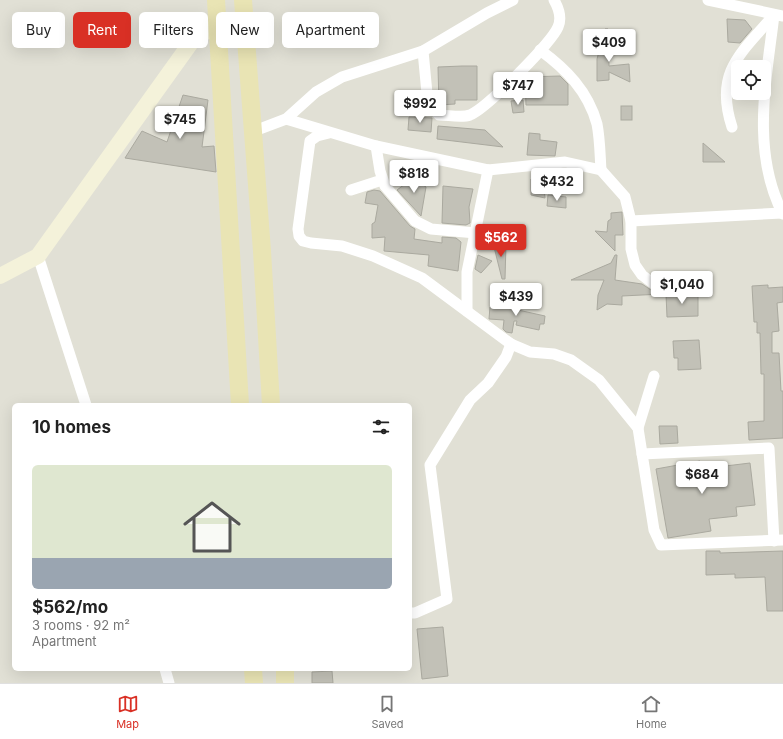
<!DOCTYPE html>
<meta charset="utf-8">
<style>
body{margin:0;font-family:Inter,sans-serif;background:#f6f6f6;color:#222;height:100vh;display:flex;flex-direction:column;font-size:15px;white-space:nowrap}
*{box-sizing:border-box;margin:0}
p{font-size:13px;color:#767676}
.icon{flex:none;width:22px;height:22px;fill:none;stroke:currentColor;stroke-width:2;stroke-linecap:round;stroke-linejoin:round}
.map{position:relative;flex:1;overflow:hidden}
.side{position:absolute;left:12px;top:403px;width:400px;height:268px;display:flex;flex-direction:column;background:#fff;border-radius:6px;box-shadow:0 4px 16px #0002}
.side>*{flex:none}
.hud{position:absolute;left:12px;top:12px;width:400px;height:36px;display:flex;gap:8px}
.fabs{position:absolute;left:731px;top:60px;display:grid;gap:8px}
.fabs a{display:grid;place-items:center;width:40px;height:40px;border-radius:6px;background:#fff;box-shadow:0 4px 16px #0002;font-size:20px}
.price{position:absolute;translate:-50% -34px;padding:0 9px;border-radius:4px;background:#fff;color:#222;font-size:13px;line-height:26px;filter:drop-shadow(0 1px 2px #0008)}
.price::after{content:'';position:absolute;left:50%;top:24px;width:12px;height:9px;margin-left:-6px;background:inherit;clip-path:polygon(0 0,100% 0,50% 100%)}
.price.current{background:#d93025;color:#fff}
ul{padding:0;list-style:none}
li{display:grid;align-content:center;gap:8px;height:212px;padding:0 20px}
li span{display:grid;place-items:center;height:124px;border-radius:6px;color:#555}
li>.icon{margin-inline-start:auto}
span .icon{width:72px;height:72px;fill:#fffc;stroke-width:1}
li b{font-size:17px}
h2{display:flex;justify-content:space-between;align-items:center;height:48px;padding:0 20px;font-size:17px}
.pill{padding:0 14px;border-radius:6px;background:#fff;box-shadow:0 4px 16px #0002;font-size:14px;line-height:36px}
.pill.current{background:#d93025;color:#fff}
.tab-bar{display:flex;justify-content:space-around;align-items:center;height:56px;border-top:1px solid #e0e0e0;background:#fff;font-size:11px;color:#767676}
.tab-bar a{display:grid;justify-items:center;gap:2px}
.tab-bar .current{color:#d93025}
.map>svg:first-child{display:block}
</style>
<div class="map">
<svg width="783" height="683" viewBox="0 0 783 683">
<rect width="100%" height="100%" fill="#e1e0d5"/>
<g fill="#c2c1b7" stroke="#aaa99f">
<polygon points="727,19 745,20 752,29 740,43 728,42"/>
<polygon points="605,29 608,29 609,66 629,64 630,82 609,72 609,80 597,81 597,59"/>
<polygon points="462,66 477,66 477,100 455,100 455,104 439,105 438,67"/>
<polygon points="560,76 568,84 568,105 526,105 525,77"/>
<polygon points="183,95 208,100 202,147 214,146 216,172 125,158 142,131 167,142"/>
<polygon points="523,100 524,112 513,113 511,101"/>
<rect x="621" y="106" width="11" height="14"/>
<polygon points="409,117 432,118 431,132 408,130"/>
<polygon points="438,126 485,130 503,147 437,139"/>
<polygon points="529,133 540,134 540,140 557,142 555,156 527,155"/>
<polygon points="703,143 725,162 703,162"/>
<polygon points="408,175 426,187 421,216 397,190 405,184"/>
<polygon points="543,178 545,198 531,195 531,179"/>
<polygon points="443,186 473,189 469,207 470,223 466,225 442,223"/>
<polygon points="374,190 380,191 410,226 415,229 414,239 442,243 442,237 456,238 461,242 458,271 428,266 429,255 384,251 385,237 372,238 372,224 375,222 378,205 365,203 367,192"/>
<polygon points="548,195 566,197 566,208 547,206"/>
<polygon points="622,212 623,235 615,235 615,251 595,231 607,232 608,221 611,219 611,213"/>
<polygon points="493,243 506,244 505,279 502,279"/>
<polygon points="478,255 492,261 481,273 475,269"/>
<polygon points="615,255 617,255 615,280 642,284 654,292 658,291 662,287 662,294 622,296 622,305 607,304 597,310 598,295 604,280 571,280 611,263"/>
<polygon points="768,285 768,288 783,287 783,302 777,303 779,331 772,332 772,353 779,353 781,391 783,391 783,438 749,440 748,422 764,421 764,374 761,374 760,333 757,333 757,322 754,322 752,286"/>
<polygon points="666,294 698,294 698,316 667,317"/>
<polygon points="506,298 517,300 516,308 518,308 518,310 545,316 544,324 540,324 539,330 516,325 517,321 514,321 512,333 506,332 503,329 504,320 489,319 490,307 505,308"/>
<polygon points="699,340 701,369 678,370 678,358 674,358 673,341"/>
<polygon points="659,426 677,426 678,443 660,444"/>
<polygon points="700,461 701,469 750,463 755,505 736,507 737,516 709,519 711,531 668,538 656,469"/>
<polygon points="706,551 720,551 720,553 783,551 783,611 767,611 765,577 735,578 735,574 706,575"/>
<polygon points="443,627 448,676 422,679 417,629"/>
<polygon points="332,671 333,683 312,683 312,672"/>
</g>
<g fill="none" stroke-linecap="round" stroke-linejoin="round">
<g stroke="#fff" stroke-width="11">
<polyline points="708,0 783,16"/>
<path d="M774 15C766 82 751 152 783 214"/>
<path d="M540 50C566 69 588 91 597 124 600 139 600 156 601 170"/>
<path d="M423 51 428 104 439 115C448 115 462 118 470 115 487 108 551 43 558 27 562 18 558 7 554 0"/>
<polyline points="286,119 376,146 488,170 565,162 601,170 625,197 631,221 631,249 635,265 642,275 655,285"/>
<path d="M732 127C714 72 741 53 774 15"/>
<polyline points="254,131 286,119 316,92 342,77 423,51 487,13 513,0"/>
<polyline points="329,133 317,136 310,141 298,229 299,236 303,241 311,243 342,246 373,256 422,278 511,344"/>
<polyline points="376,146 380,171 385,186 415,221 431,229 476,233"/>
<polyline points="351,190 382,180"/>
<polyline points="631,221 782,213"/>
<polyline points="38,256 86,405"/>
<polyline points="467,311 467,272 488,170"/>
<polyline points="638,428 654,376"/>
<polyline points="642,454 769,448 774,541"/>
<polyline points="410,613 415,613 447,599 430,465 470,400 488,383 506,357 511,344 530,352 554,354 571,360 599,380 638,428 654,530 661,545 783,540"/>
<polyline points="165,669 169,683"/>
</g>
<polyline stroke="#f4f2da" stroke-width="16" points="0,276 38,256 195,37 218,26 245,21"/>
<g stroke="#e9e4b4" stroke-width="18">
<polyline points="216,0 240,405"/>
<polyline points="243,0 262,251 271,405"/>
<polyline points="253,669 254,683"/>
<polyline points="285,669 285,683"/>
</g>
</g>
</svg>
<div class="fabs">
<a><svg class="icon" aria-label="locate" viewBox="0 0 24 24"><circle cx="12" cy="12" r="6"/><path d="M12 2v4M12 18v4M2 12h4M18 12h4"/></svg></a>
</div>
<b class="price" style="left:609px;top:63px">$409</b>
<b class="price" style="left:518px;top:106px">$747</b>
<b class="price" style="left:420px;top:124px">$992</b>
<b class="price" style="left:180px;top:140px">$745</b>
<b class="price" style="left:414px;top:194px">$818</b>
<b class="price" style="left:557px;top:202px">$432</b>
<b class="price current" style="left:501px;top:258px">$562</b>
<b class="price" style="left:682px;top:305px">$1,040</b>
<b class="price" style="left:516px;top:317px">$439</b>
<b class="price" style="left:702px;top:495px">$684</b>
<div class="hud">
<a class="pill">Buy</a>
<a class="pill current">Rent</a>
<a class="pill">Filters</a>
<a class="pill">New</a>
<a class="pill">Apartment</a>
</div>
<section class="side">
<h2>10 homes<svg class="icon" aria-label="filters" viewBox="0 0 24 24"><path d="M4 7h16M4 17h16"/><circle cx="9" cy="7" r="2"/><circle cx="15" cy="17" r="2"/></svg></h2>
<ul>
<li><span style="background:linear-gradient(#dfe7d0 75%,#9aa5b1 0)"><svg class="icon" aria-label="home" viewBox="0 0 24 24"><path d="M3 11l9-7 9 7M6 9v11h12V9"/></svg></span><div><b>$562/mo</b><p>3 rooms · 92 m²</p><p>Apartment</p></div></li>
</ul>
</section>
</div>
<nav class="tab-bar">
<a class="current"><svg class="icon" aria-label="map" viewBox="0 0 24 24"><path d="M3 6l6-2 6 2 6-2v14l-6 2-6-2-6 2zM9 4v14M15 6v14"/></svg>Map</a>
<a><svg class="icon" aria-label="saved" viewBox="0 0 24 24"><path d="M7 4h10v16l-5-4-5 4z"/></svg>Saved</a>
<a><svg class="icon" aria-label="home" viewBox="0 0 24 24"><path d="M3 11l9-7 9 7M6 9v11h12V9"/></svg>Home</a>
</nav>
